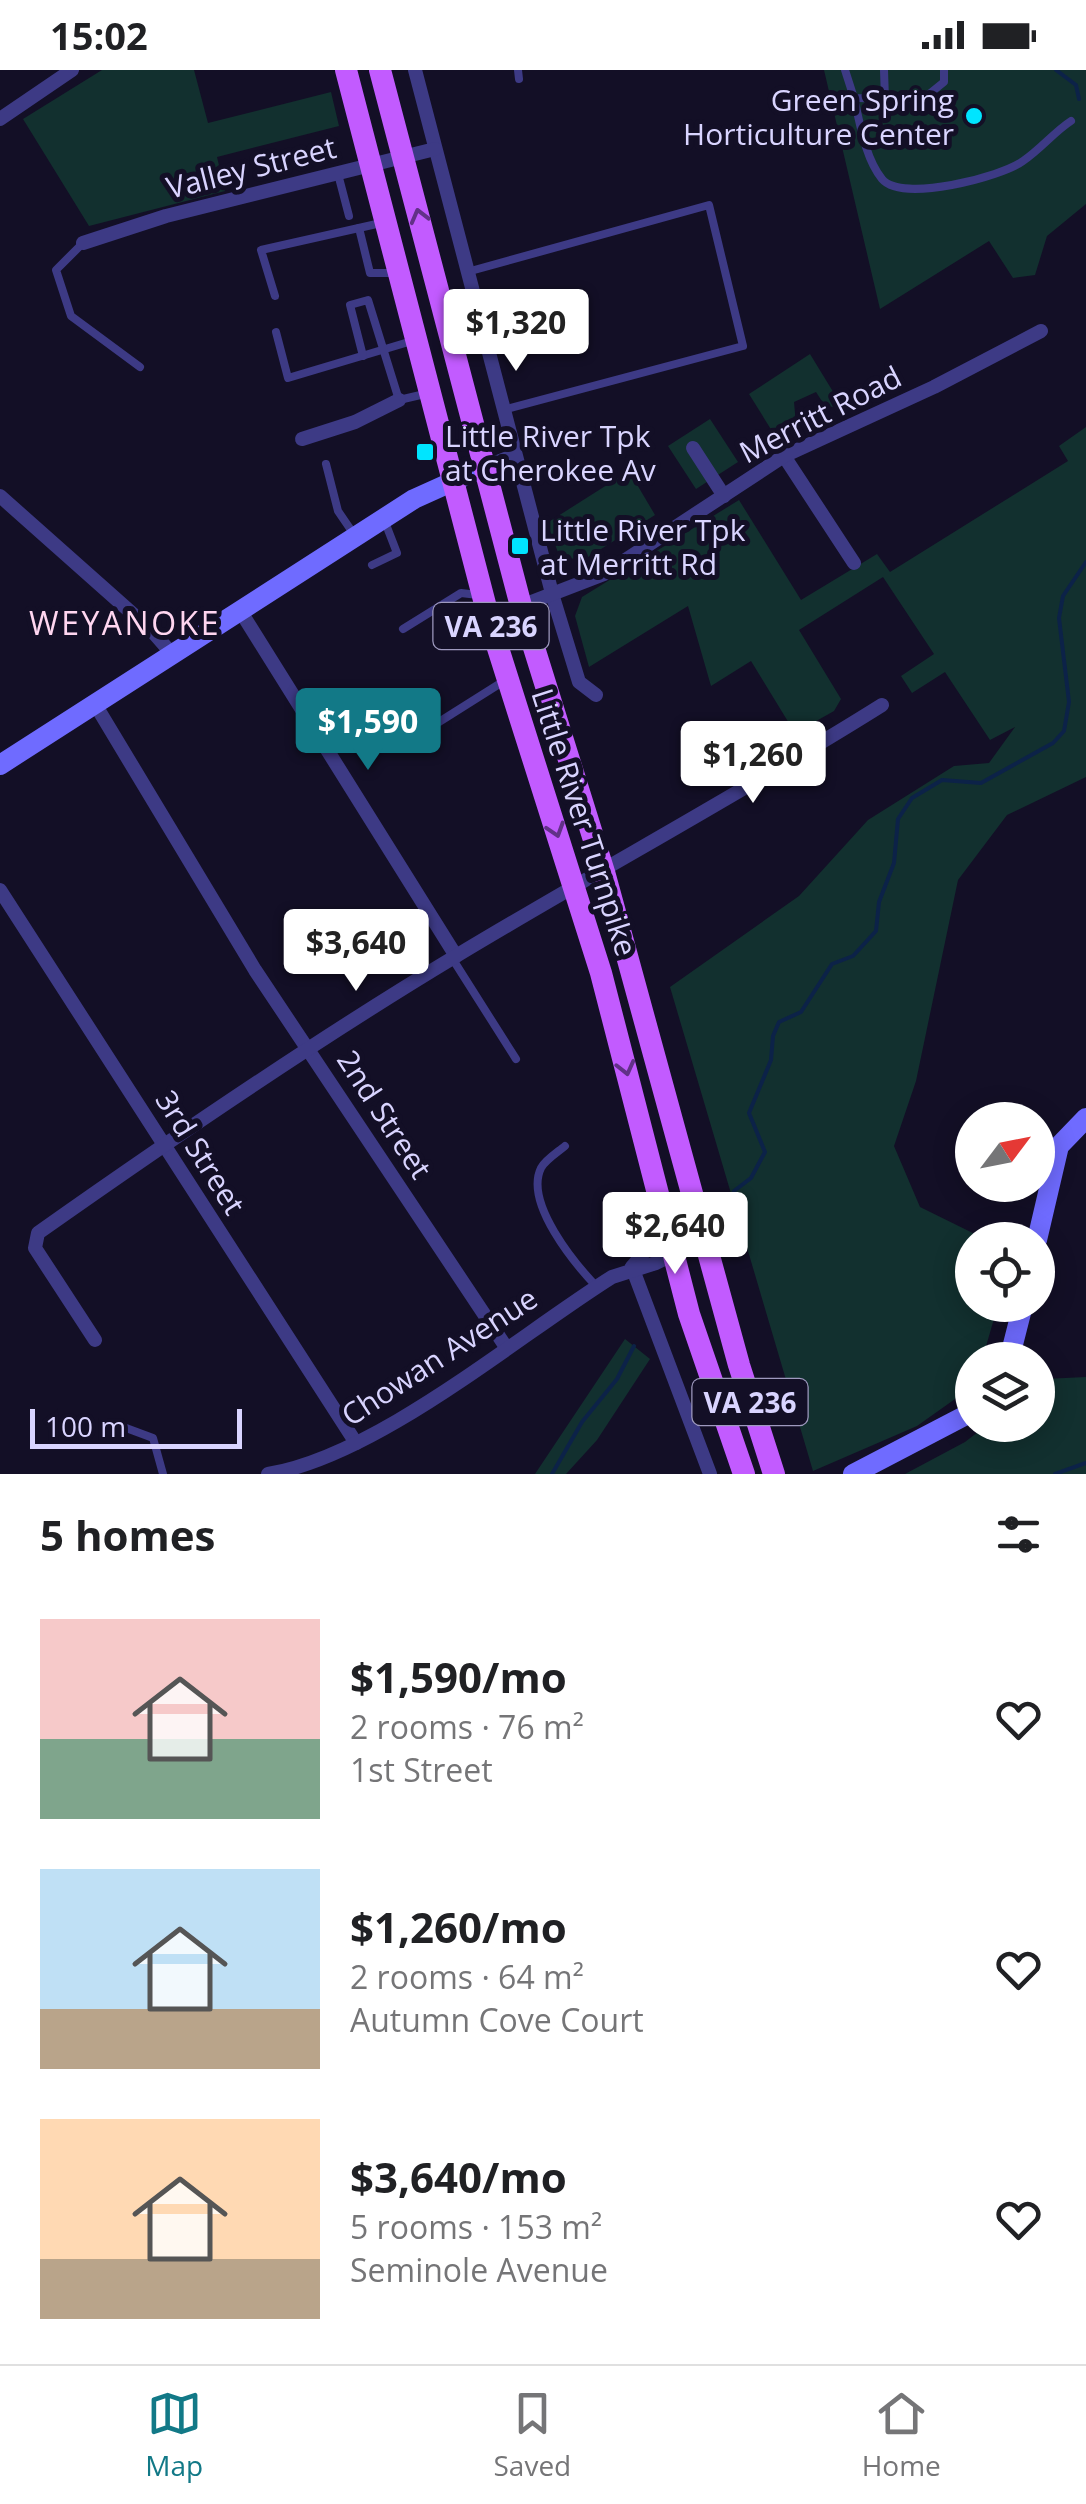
<!DOCTYPE html>
<meta charset="utf-8">
<style>
body{margin:0;font-family:"Open Sans",sans-serif;background:#f2f2f2;color:#202124;height:100vh;display:flex;flex-direction:column;font-size:38px;white-space:nowrap}
*{box-sizing:border-box;margin:0}
p{font-size:32px;color:#757577}
.icon{flex:none;width:55px;height:55px;fill:none;stroke:currentColor;stroke-width:2;stroke-linecap:round;stroke-linejoin:round}
.map{position:relative;height:1404px;overflow:hidden}
.drawer{display:flex;flex-direction:column;background:#fff;flex:1}
.drawer>*{flex:none}
.needle{width:65px;rotate:58deg}
.buttons{position:absolute;left:955px;top:1032px;display:grid;gap:20px}
.buttons a{display:grid;place-items:center;width:100px;height:100px;border-radius:50%;background:#fff;box-shadow:0 5px 25px #0003;font-size:50px}
.scale{position:absolute;left:30px;bottom:25px;width:212px;box-sizing:border-box;padding-left:10px;border:5px solid #d9d4ff;border-top:0;font-size:28px;line-height:35px;white-space:nowrap;color:#d9d4ff;-webkit-text-stroke:8px #130f26;paint-order:stroke}
.price{position:absolute;translate:-50% -85px;padding:0 22px;border-radius:10px;background:#fff;color:#222;font-size:32px;line-height:65px;filter:drop-shadow(0 2px 5px #0008)}
.price::after{content:'';position:absolute;left:50%;top:60px;width:30px;height:22px;margin-left:-15px;background:inherit;clip-path:polygon(0 0,100% 0,50% 100%)}
.price.current{background:#127987;color:#fff}
ul{padding:0;list-style:none}
li{display:flex;align-items:center;gap:30px;height:250px;padding:0 40px}
li span{display:grid;place-items:center;flex:none;width:280px;height:200px;border-radius:0px;color:#555}
li>.icon{margin-inline-start:auto}
span .icon{width:120px;height:120px;fill:#fffc;stroke-width:1}
li b{font-size:42px}
h2{display:flex;justify-content:space-between;align-items:center;height:120px;padding:0 40px;font-size:42px}
.status{display:flex;justify-content:space-between;align-items:center;height:70px;padding:0 50px;background:#fff;direction:ltr}
.status svg{height:28px;fill:currentColor}
.tabs{display:flex;justify-content:space-around;align-items:center;height:140px;border-top:2px solid #e0e0e0;background:#fff;font-size:28px;color:#757577}
.tabs a{display:grid;justify-items:center;gap:5px}
.tabs .current{color:#127987}
.map>svg:first-child{display:block}
</style>
<div class="status"><b>15:02</b><svg viewBox="0 0 49 12"><path d="M0 12V9h3v3zM5 12V6h3v6zM10 12V3h3v9zM15 12V0h3v12zM26 1h20v11H26zM47 4h2v5h-2z"/></svg></div>
<div class="map">
<svg width="1086" height="1404" viewBox="0 0 1086 1404">
<rect width="100%" height="100%" fill="#130f26"/>
<g fill="#12302f">
<polygon points="102,0 194,0 208,53 331,22 339,56 217,87 225,121 89,156 23,49"/>
<polygon points="824,0 1086,0 1086,134 1047,166 1035,205 1013,208 989,171 880,239"/>
<polygon points="810,284 843,338 825,336 816,322 794,332 796,354 777,369 749,324"/>
<polygon points="710,349 738,392 696,419 668,376"/>
<polygon points="1086,357 1086,707 1007,745 958,810 916,1011 894,1076 920,1137 987,1170 972,1170 972,1235 998,1235 982,1290 972,1290 972,1317 917,1356 813,1401 670,917 799,826 868,750 954,696 989,693 1015,657 990,670 945,602 912,623 901,606 934,584 883,507 799,560 841,629 834,641 795,663 751,591 711,616 688,536 589,597 575,546 582,527 739,430 801,530 877,484 890,502 1068,391 1059,376"/>
<polygon points="629,401 655,445 582,491 559,485 547,453"/>
<polygon points="625,1269 650,1289 597,1370 566,1404 535,1404"/>
<polygon points="1086,1307 1086,1404 905,1404 965,1372 987,1355 1038,1355 1038,1314 1044,1309"/>
</g>
<g fill="none" stroke-linecap="round" stroke-linejoin="round">
<g stroke="#0c2248" stroke-width="4">
<polyline points="1056,0 1076,15 1079,29"/>
<polyline points="734,1121 751,1108 765,1082 749,1043 771,990 773,966 779,952 801,942 832,894 853,886 876,861 879,832 894,793 898,749 912,728 942,710 981,713 1053,673 1064,661 1069,632 1059,548 1063,526 1086,492"/>
<polyline points="552,1404 582,1352 617,1309 634,1276"/>
<polyline points="1055,1404 1086,1393"/>
</g>
<g stroke="#3d3a85" stroke-width="8">
<polyline points="518,0 519,9"/>
<polyline points="845,0 854,28 923,29 944,12 944,0"/>
<polyline points="884,0 885,29"/>
<path d="M854 28C860 53 865 88 882 109 902 133 1001 107 1023 91 1041 79 1054 62 1071 51"/>
<polyline points="338,104 349,146"/>
<polyline points="359,158 370,203 394,203"/>
<polyline points="83,173 56,200 71,246 140,297"/>
<polyline points="467,202 709,135 743,276 503,340"/>
<polyline points="275,226 261,180 381,153"/>
<polyline points="276,262 288,308 412,271"/>
<polyline points="363,286 350,235 368,230 399,330 429,323"/>
<polyline points="326,394 338,441 353,463"/>
<polyline points="372,495 397,483 385,452"/>
<polyline points="403,559 461,523 478,525"/>
<polyline points="439,652 504,611"/>
<polyline points="452,888 516,989"/>
<path d="M565 1076C558 1082 545 1090 541 1098 524 1133 575 1194 597 1217"/>
<polyline points="118,1355 153,1368 163,1404"/>
</g>
<g stroke="#3d3a85" stroke-width="14">
<polyline points="415,0 553,527 579,612 596,625"/>
<polyline points="0,49 72,0"/>
<polyline points="83,173 166,146 435,79"/>
<polyline points="302,369 355,352 399,330"/>
<polyline points="693,378 724,426"/>
<polyline points="784,386 854,493"/>
<polyline points="485,397 515,385"/>
<polyline points="0,426 152,561 173,585"/>
<polyline points="521,536 604,504 784,386 934,317 1041,261"/>
<polyline points="241,542 456,886"/>
<polyline points="95,634 255,900 506,1277"/>
<polyline points="0,820 356,1373"/>
<polyline points="632,1197 710,1404"/>
<polyline points="632,1197 650,1175 700,1152"/>
<path d="M95 1270 35 1178 38 1163C174 1067 313 972 456 886 597 801 742 723 882 635"/>
<path d="M268 1404C377 1386 515 1268 612 1207L656 1193 705 1169"/>
</g>
<g stroke="#6f6bff" stroke-width="20">
<polyline points="0,695 414,429 485,397"/>
<polyline points="1037,1170 1059,1076 1086,1048"/>
<polyline points="1009,1290 1023,1235"/>
<polyline points="853,1404 972,1342"/>
</g>
<g stroke="#c25bff" stroke-width="22">
<polyline points="346,0 490,553 601,903 689,1244 744,1404"/>
<polyline points="380,0 521,536 604,802 739,1295 774,1404"/>
</g>
</g>
<defs><path id="oneway-chevron" d="M-2-3.5L2.5 0L-2 3.5" fill="none" stroke-width="1.6" stroke-linecap="round" stroke-linejoin="round" transform="scale(2.5)"/></defs>
<g stroke="#623188">
<use href="#oneway-chevron" transform="translate(419 146) rotate(-105)"/>
<use href="#oneway-chevron" transform="translate(556 760) rotate(72)"/>
<use href="#oneway-chevron" transform="translate(626 998) rotate(76)"/>
</g>
<g fill="#00e5ff" stroke="#130f26" stroke-width="4">
<circle cx="974" cy="46" r="10"/>
<rect x="415" y="372" width="20" height="20" rx="5"/>
<rect x="510" y="466" width="20" height="20" rx="5"/>
</g>
<g text-anchor="middle" dominant-baseline="central" stroke-width="10" stroke-linejoin="round" paint-order="stroke">
<g fill="#130f26" stroke="#9e99be" stroke-width="2.5">
<rect x="433.5" y="533" width="115" height="46" rx="8"/>
<rect x="692.5" y="1309" width="115" height="46" rx="8"/>
</g>
<g font-size="28" font-weight="bold" fill="#d9d4ff">
<text x="491" y="556">VA 236</text>
<text x="750" y="1332">VA 236</text>
</g>
<g font-size="30" fill="#d9d4ff" stroke="#130f26" text-anchor="start">
<text x="954" y="29" text-anchor="end">Green Spring<tspan x="954" dy="34">Horticulture Center</tspan></text>
<text x="445" y="365">Little River Tpk<tspan x="445" dy="34">at Cherokee Av</tspan></text>
<text x="540" y="459">Little River Tpk<tspan x="540" dy="34">at Merritt Rd</tspan></text>
</g>
<g font-size="30" fill="#d9d4ff" stroke="#130f26">
<text transform="translate(251 97) rotate(-14)">Valley Street</text>
<text transform="translate(820 344) rotate(-27)">Merritt Road</text>
<text transform="translate(585 752) rotate(72)">Little River Turnpike</text>
<text transform="translate(385 1044) rotate(57)">2nd Street</text>
<text transform="translate(201 1082) rotate(58)">3rd Street</text>
<text transform="translate(439 1286) rotate(-33)">Chowan Avenue</text>
</g>
<g font-size="32" letter-spacing="2.5" fill="#ffd6f0" stroke="#130f26">
<text x="125" y="552">WEYANOKE</text>
</g>
</g>
</svg>
<div class="buttons">
<a><svg class="needle" viewBox="-14 -14 28 28"><path d="M0-13l5 13h-10z" fill="#e53935"/><path d="M0 13l5-13h-10z" fill="#757577"/></svg></a>
<a><svg class="icon" aria-label="locate" viewBox="0 0 24 24"><circle cx="12" cy="12" r="6"/><path d="M12 2v4M12 18v4M2 12h4M18 12h4"/></svg></a>
<a><svg class="icon" aria-label="layers" viewBox="0 0 24 24"><path d="M12 4l9 5-9 5-9-5zM3 14l9 5 9-5"/></svg></a>
</div>
<div class="scale">100 m</div>
<b class="price" style="left:516px;top:304px">$1,320</b>
<b class="price current" style="left:368px;top:703px">$1,590</b>
<b class="price" style="left:753px;top:736px">$1,260</b>
<b class="price" style="left:356px;top:924px">$3,640</b>
<b class="price" style="left:675px;top:1207px">$2,640</b>
</div>
<section class="drawer">
<h2>5 homes<svg class="icon" aria-label="filters" viewBox="0 0 24 24"><path d="M4 7h16M4 17h16"/><circle cx="9" cy="7" r="2"/><circle cx="15" cy="17" r="2"/></svg></h2>
<ul>
<li><span style="background:linear-gradient(#f6c9c9 60%,#7fa58c 0)"><svg class="icon" aria-label="home" viewBox="0 0 24 24"><path d="M3 11l9-7 9 7M6 9v11h12V9"/></svg></span><div><b>$1,590/mo</b><p>2 rooms · 76 m²</p><p>1st Street</p></div><svg class="icon" aria-label="heart" viewBox="0 0 24 24"><path d="M12 20l-8-8c-3-5 5-10 8-4 3-6 11-1 8 4z"/></svg></li>
<li><span style="background:linear-gradient(#bfe0f5 70%,#b9a48a 0)"><svg class="icon" aria-label="home" viewBox="0 0 24 24"><path d="M3 11l9-7 9 7M6 9v11h12V9"/></svg></span><div><b>$1,260/mo</b><p>2 rooms · 64 m²</p><p>Autumn Cove Court</p></div><svg class="icon" aria-label="heart" viewBox="0 0 24 24"><path d="M12 20l-8-8c-3-5 5-10 8-4 3-6 11-1 8 4z"/></svg></li>
<li><span style="background:linear-gradient(#ffd9b3 70%,#b9a48a 0)"><svg class="icon" aria-label="home" viewBox="0 0 24 24"><path d="M3 11l9-7 9 7M6 9v11h12V9"/></svg></span><div><b>$3,640/mo</b><p>5 rooms · 153 m²</p><p>Seminole Avenue</p></div><svg class="icon" aria-label="heart" viewBox="0 0 24 24"><path d="M12 20l-8-8c-3-5 5-10 8-4 3-6 11-1 8 4z"/></svg></li>
</ul>
</section>
<nav class="tabs">
<a class="current"><svg class="icon" aria-label="map" viewBox="0 0 24 24"><path d="M3 6l6-2 6 2 6-2v14l-6 2-6-2-6 2zM9 4v14M15 6v14"/></svg>Map</a>
<a><svg class="icon" aria-label="saved" viewBox="0 0 24 24"><path d="M7 4h10v16l-5-4-5 4z"/></svg>Saved</a>
<a><svg class="icon" aria-label="home" viewBox="0 0 24 24"><path d="M3 11l9-7 9 7M6 9v11h12V9"/></svg>Home</a>
</nav>
